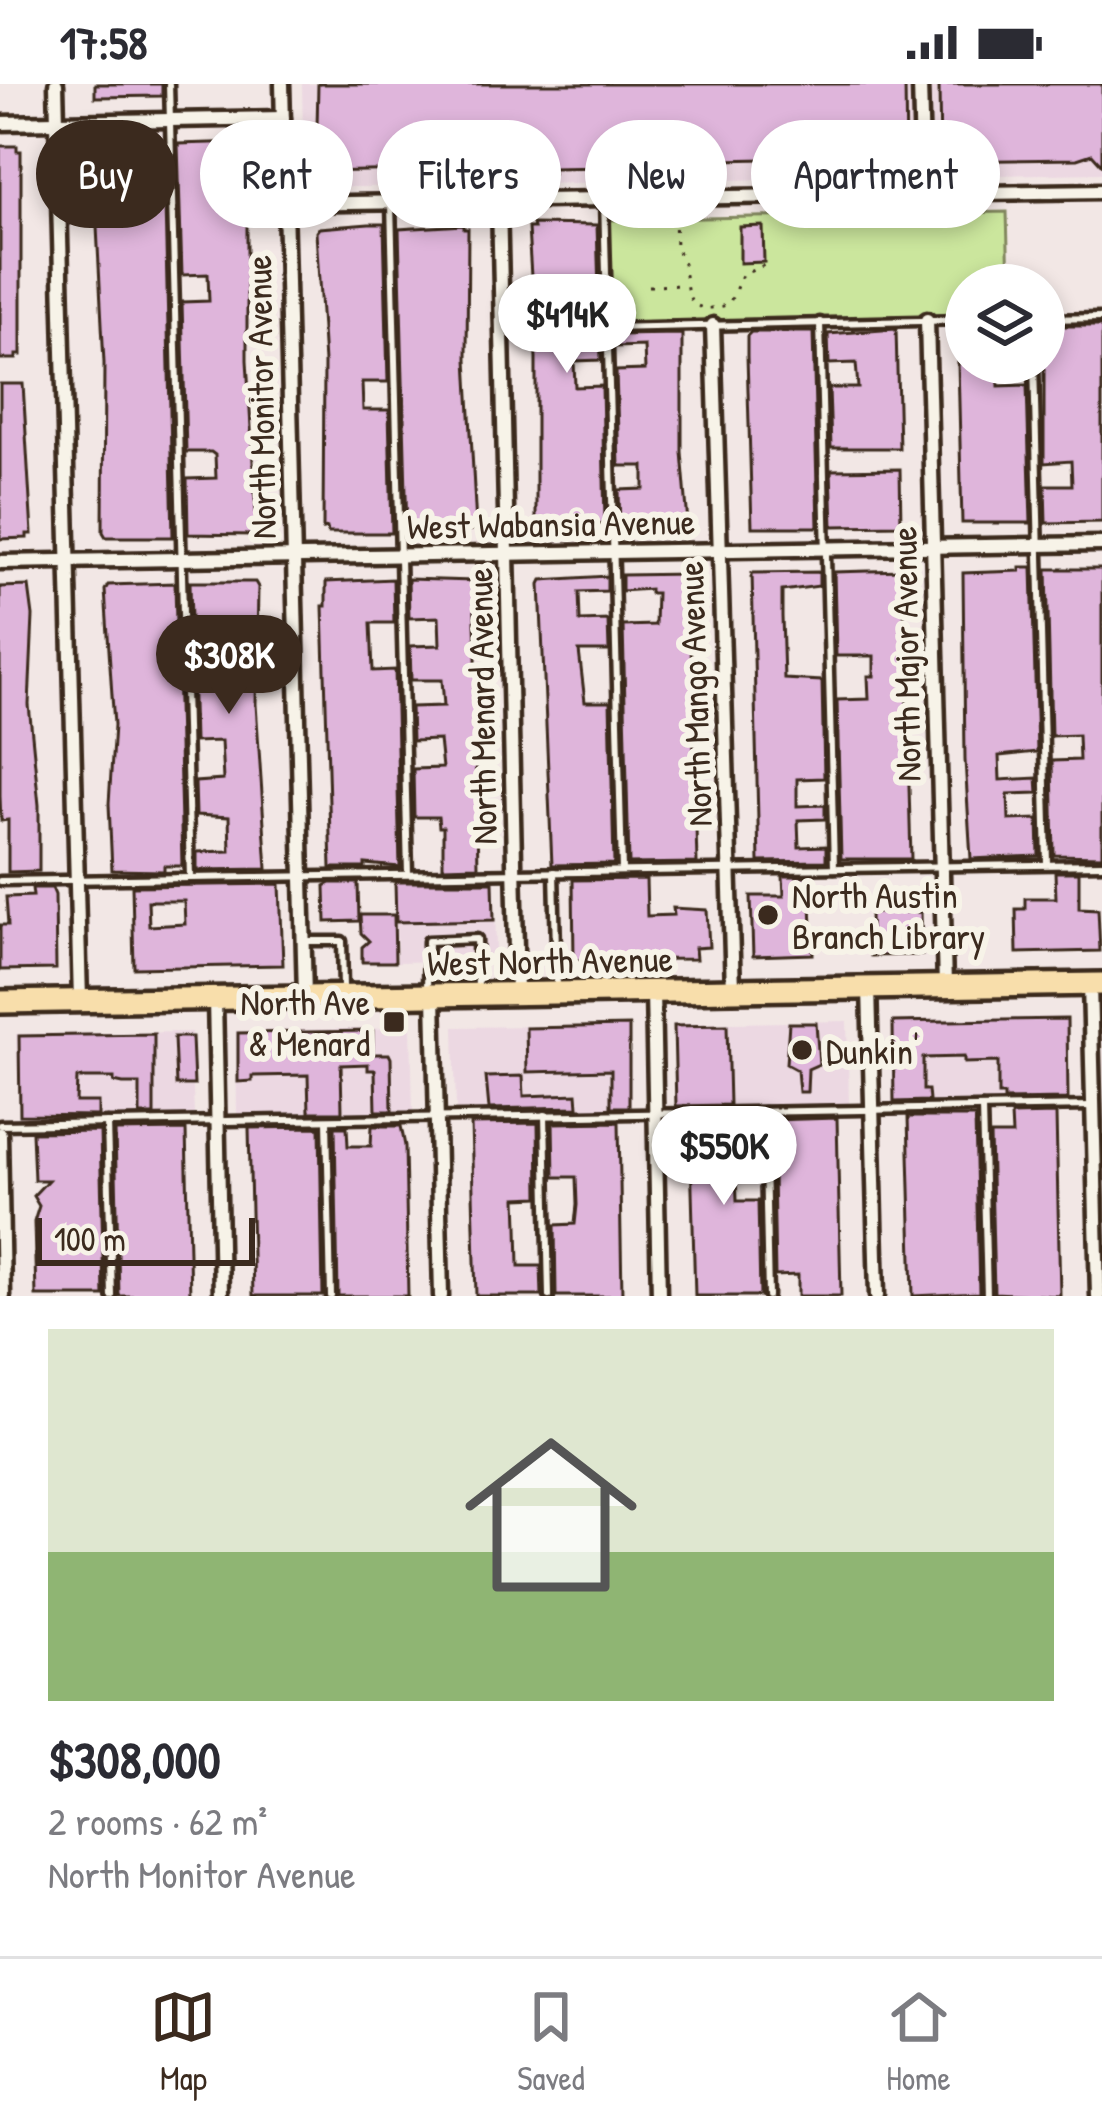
<!DOCTYPE html>
<meta charset="utf-8">
<style>
body{margin:0;font-family:"Patrick Hand",sans-serif;background:#f2f2f3;color:#2b2b33;height:100vh;display:flex;flex-direction:column;font-size:45px;white-space:nowrap}
*{box-sizing:border-box;margin:0}
p{font-size:39px;color:#7c7c81}
.icon{flex:none;width:66px;height:66px;fill:none;stroke:currentColor;stroke-width:2;stroke-linecap:round;stroke-linejoin:round}
.map{position:relative;height:1212px;overflow:hidden}
.details{display:flex;flex-direction:column;background:#fff;flex:1}
.details>*{flex:none}
.top-card{position:absolute;left:36px;top:36px;width:1032px;height:108px;display:flex;gap:24px}
.tools{position:absolute;left:945px;top:180px;display:grid;gap:24px}
.tools a{display:grid;place-items:center;width:120px;height:120px;border-radius:50%;background:#fff;box-shadow:0 6px 18px #0003;font-size:60px}
.scale{position:absolute;left:36px;bottom:30px;width:219px;box-sizing:border-box;padding-left:12px;border:6px solid #3b2a1e;border-top:0;font-size:33px;line-height:42px;white-space:nowrap;color:#3b2a1e;-webkit-text-stroke:9px #f7f3e8;paint-order:stroke}
.price{position:absolute;translate:-50% -102px;padding:0 27px;border-radius:42px;background:#fff;color:#222;font-size:39px;line-height:78px;filter:drop-shadow(0 3px 6px #0008)}
.price::after{content:'';position:absolute;left:50%;top:72px;width:36px;height:27px;margin-left:-18px;background:inherit;clip-path:polygon(0 0,100% 0,50% 100%)}
.price.active{background:#3b2a1e;color:#fff}
ul{padding:0;list-style:none}
li{display:grid;align-content:center;gap:24px;height:636px;padding:0 48px}
li+li{border-top:3px solid #e1e1e2}
li span{display:grid;place-items:center;height:372px;border-radius:0px;color:#555}
li>.icon{margin-inline-start:auto}
span .icon{width:216px;height:216px;fill:#fffc;stroke-width:1}
li b{font-size:51px}
.chip{padding:0 42px;border-radius:54px;background:#fff;box-shadow:0 6px 18px #0003;font-size:42px;line-height:108px}
.chip.active{background:#3b2a1e;color:#fff}
.status{display:flex;justify-content:space-between;align-items:center;height:84px;padding:0 60px;background:#fff;direction:ltr}
.status svg{height:33px;fill:currentColor}
.dock{display:flex;justify-content:space-around;align-items:center;height:168px;border-top:3px solid #e1e1e2;background:#fff;font-size:33px;color:#7c7c81}
.dock a{display:grid;justify-items:center;gap:6px}
.dock .active{color:#3b2a1e}
.map>svg:first-child{display:block}
</style>
<div class="status"><b>17:58</b><svg viewBox="0 0 49 12"><path d="M0 12V9h3v3zM5 12V6h3v6zM10 12V3h3v9zM15 12V0h3v12zM26 1h20v11H26zM47 4h2v5h-2z"/></svg></div>
<div class="map">
<svg width="1102" height="1212" viewBox="0 0 1102 1212">
<rect width="100%" height="100%" fill="#f2e7e5"/>
<filter id="ink" filterUnits="userSpaceOnUse"><feTurbulence type="fractalNoise" baseFrequency=".00833" numOctaves="2"/><feDisplacementMap in="SourceGraphic" scale="24" xChannelSelector="R" yChannelSelector="G"/><feConvolveMatrix kernelMatrix="1 2 1 2 8 2 1 2 1" color-interpolation-filters="sRGB"/></filter>
<g filter="url(#ink)">
<g fill="#ecd8e2">
<polygon points="302,0 1102,0 1102,89 304,104"/>
<polygon points="495,794 496,876 397,878 395,796"/>
<polygon points="1066,933 1069,1016 892,1020 891,936"/>
<polygon points="847,937 849,1020 675,1024 673,940"/>
<polygon points="630,941 631,1024 456,1026 454,943"/>
<polygon points="411,944 413,1028 237,1031 236,947"/>
<polygon points="191,948 194,1032 19,1034 16,950"/>
</g>
<polygon fill="#cbe69d" stroke="#83885e" stroke-width="3" points="1007,128 1009,201 966,201 966,231 620,238 612,234 609,136"/>
<g fill="#dfb5db" stroke="#3b2a1e" stroke-width="3" fill-rule="evenodd">
<polygon points="95,0 162,0 162,12 95,13"/>
<polygon points="318,0 905,0 906,77 815,79 811,74 671,77 664,82 553,84 553,89 522,89 522,84 316,88"/>
<polygon points="939,0 1102,0 1102,81 1092,70 1077,75 940,77"/>
<polygon points="243,58 243,63 247,63 247,276 257,446 254,451 188,450 187,395 216,394 215,371 211,368 186,368 182,218 209,217 208,190 182,191 178,60"/>
<polygon points="97,61 163,61 164,94 133,94 134,118 165,119 173,453 106,453 103,448 104,279 93,65 97,65"/>
<polygon points="0,62 17,62 17,67 21,67 21,271 16,271 16,275 0,275"/>
<polygon points="369,140 384,140 388,298 362,298 363,326 389,326 392,449 328,449 327,444 323,445 324,278 316,148 319,144"/>
<polygon points="532,140 597,141 601,276 574,277 575,303 602,302 605,440 540,446 540,441 536,441 536,274 528,144 533,144"/>
<polygon points="464,141 464,145 468,145 467,275 476,442 472,446 407,448 399,145"/>
<polygon points="763,142 764,178 740,179 740,143"/>
<polygon points="1044,242 1102,242 1102,438 1046,439 1045,401 1072,401 1071,377 1044,379"/>
<polygon points="896,245 899,364 831,364 829,304 858,304 856,279 829,280 828,250"/>
<polygon points="751,248 813,248 818,443 752,443 747,272 747,252"/>
<polygon points="682,250 682,368 688,439 685,443 620,445 619,406 644,405 644,382 619,382 616,287 645,286 644,262 615,263 615,251"/>
<polygon points="958,279 998,279 999,302 1027,301 1031,439 962,439"/>
<polygon points="0,300 23,300 32,450 27,450 27,454 0,455"/>
<polygon points="900,385 901,441 833,442 831,386"/>
<polygon points="1020,483 1032,483 1037,668 999,672 1000,696 1037,694 1038,709 1008,710 1009,736 1038,735 1039,772 971,775 965,676 963,489 1020,487"/>
<polygon points="1047,485 1102,485 1102,772 1054,771 1052,677 1079,676 1078,651 1051,652"/>
<polygon points="903,486 911,775 841,775 837,616 869,615 868,592 874,592 874,572 836,572 834,488"/>
<polygon points="819,488 819,502 782,507 782,532 784,595 822,597 824,694 797,695 797,722 825,721 825,735 798,736 799,763 826,762 826,777 759,778 752,489"/>
<polygon points="689,490 697,779 629,780 623,542 655,541 656,509 650,509 650,505 622,507 622,491"/>
<polygon points="607,492 607,507 579,508 580,537 608,536 609,567 579,567 585,618 610,618 614,780 552,781 540,500 542,496"/>
<polygon points="393,495 394,539 371,539 373,587 395,586 400,783 365,780 365,784 331,784 323,522 326,522 326,498"/>
<polygon points="408,495 473,497 474,502 479,680 475,680 481,742 477,742 478,782 443,783 443,743 439,743 438,733 414,733 413,685 442,684 439,656 412,657 411,623 444,622 442,596 411,596 410,562 440,561 439,533 409,534"/>
<polygon points="190,498 255,498 258,503 256,620 267,785 197,786 197,768 230,767 229,733 196,731 195,698 223,696 221,657 194,658"/>
<polygon points="175,499 182,782 164,782 164,787 112,786 109,720 114,641 105,506 108,501"/>
<polygon points="29,502 33,532 29,621 39,721 39,787 8,788 8,736 1,737 0,712 0,503"/>
<polygon points="1055,788 1079,788 1079,824 1098,825 1100,867 1017,869 1016,825 1025,825 1025,814 1056,814"/>
<polygon points="783,792 810,792 813,870 753,872 751,812 784,812"/>
<polygon points="646,795 647,832 674,831 673,824 707,826 709,863 695,864 696,875 574,876 573,796"/>
<polygon points="395,798 493,798 494,836 396,838"/>
<polygon points="331,799 358,799 359,837 326,838 325,802"/>
<path d="M280 800 283 881 134 884 132 802ZM148 817H184L185 840 149 842Z"/>
<polygon points="32,804 52,804 55,811 56,885 0,886 0,841 8,841 6,813 33,812"/>
<polygon points="921,828 922,871 871,872 870,829"/>
<polygon points="360,831 394,831 395,878 362,878 362,863 369,857 361,849"/>
<polygon points="1067,935 1068,1015 1004,1016 1004,1011 998,1011 998,978 964,979 964,973 923,974 923,1006 928,1006 929,1017 894,1018 893,938"/>
<polygon points="789,939 816,939 819,980 808,985 807,1008 799,1008 797,986 786,980"/>
<polygon points="727,941 729,1021 676,1022 674,942"/>
<polygon points="629,942 629,1023 611,1023 611,986 527,988 526,944"/>
<polygon points="373,947 373,970 389,970 391,974 392,1027 376,1027 375,986 368,986 368,980 341,981 342,1028 309,1028 308,991 252,992 252,997 238,998 238,949"/>
<polygon points="154,950 154,1031 140,1031 140,1000 123,1000 114,998 114,994 77,994 76,1018 98,1018 98,1032 20,1031 19,952"/>
<polygon points="174,953 192,953 194,1001 176,1001"/>
<polygon points="523,992 524,1012 577,1010 578,1023 489,1025 486,993"/>
<polygon points="1056,1030 1060,1212 994,1209 990,1051 1012,1051 1011,1031"/>
<polygon points="908,1033 975,1033 979,1209 913,1212"/>
<polygon points="837,1034 841,1212 798,1212 798,1191 775,1192 772,1036"/>
<polygon points="757,1035 758,1088 736,1089 737,1117 758,1117 760,1212 695,1212 690,1036"/>
<polygon points="619,1038 622,1212 556,1212 555,1141 575,1140 577,1121 576,1093 554,1093 553,1039"/>
<polygon points="538,1039 539,1113 517,1114 518,1142 519,1182 541,1182 542,1212 476,1212 471,1040"/>
<polygon points="372,1042 401,1042 405,1062 408,1212 338,1212 335,1043 347,1043 348,1062 371,1062"/>
<polygon points="320,1043 323,1212 253,1212 249,1044"/>
<polygon points="186,1046 190,1212 119,1212 115,1047"/>
<polygon points="100,1047 104,1212 36,1212 34,1138 39,1122 33,1112 48,1096 34,1096 32,1048"/>
</g>
<g fill="none" stroke-linecap="round" stroke-linejoin="round">
<defs>
<g id="service">
<polyline points="169,0 190,794"/>
<polyline points="604,115 622,787"/>
<polyline points="391,119 408,790"/>
<polyline points="1044,235 1102,234"/>
<polyline points="820,238 834,784"/>
<polyline points="608,244 966,236"/>
<polyline points="1034,279 1047,779"/>
<polyline points="554,788 557,905"/>
<polyline points="0,797 1102,780"/>
<polyline points="307,857 342,857 343,905"/>
<polyline points="427,905 428,857 477,855 478,907"/>
<polyline points="982,1024 987,1212"/>
<polyline points="764,1028 768,1212"/>
<polyline points="545,1031 549,1212"/>
<polyline points="327,1036 331,1212"/>
<polyline points="107,1039 112,1212"/>
<polyline points="0,1041 1093,1022"/>
</g>
<g id="minor">
<polyline points="56,0 80,917"/>
<polyline points="282,0 305,913"/>
<polyline points="920,0 923,110"/>
<polyline points="0,39 283,34"/>
<polyline points="499,117 517,909"/>
<polyline points="285,120 1102,107"/>
<polyline points="927,236 945,902"/>
<polyline points="713,241 733,906"/>
<polyline points="0,478 1102,460"/>
<polyline points="1090,900 1098,1212"/>
<polyline points="869,903 877,1212"/>
<polyline points="653,907 659,1212"/>
<polyline points="434,911 441,1212"/>
<polyline points="215,914 221,1212"/>
<polyline points="0,1050 3,1212"/>
</g>
<polyline id="primary" points="0,918 1102,900"/>
</defs>
<use href="#service" stroke="#3b2a1e" stroke-width="15"/>
<use href="#minor" stroke="#3b2a1e" stroke-width="21"/>
<use href="#primary" stroke="#3b2a1e" stroke-width="30"/>
<g stroke="#3b2a1e" stroke-width="3" stroke-dasharray="3 9" stroke-linecap="butt">
<path d="M675 132 676 165C695 187 671 239 729 220L742 191 771 178"/>
<polyline points="649,202 682,201"/>
</g>
<use href="#service" stroke="#f7f3e8" stroke-width="6"/>
<use href="#minor" stroke="#f7f3e8" stroke-width="12"/>
<use href="#primary" stroke="#f8deab" stroke-width="21"/>
</g>
</g>
<g fill="#3b2a1e" stroke="#f7f3e8" stroke-width="4.5">
<circle cx="768" cy="831" r="12"/>
<rect x="382" y="926" width="24" height="24" rx="6"/>
<circle cx="802" cy="966" r="12"/>
</g>
<g text-anchor="middle" dominant-baseline="central" stroke-width="12" stroke-linejoin="round" paint-order="stroke">
<g font-size="36" fill="#3b2a1e" stroke="#f7f3e8">
<text transform="translate(260 313) rotate(-91)">North Monitor Avenue</text>
<text transform="translate(551 439) rotate(-1)">West Wabansia Avenue</text>
<text transform="translate(905 570) rotate(-91)">North Major Avenue</text>
<text transform="translate(694 610) rotate(-92)">North Mango Avenue</text>
<text transform="translate(481 622) rotate(-91)">North Menard Avenue</text>
<text transform="translate(550 876) rotate(-1)">West North Avenue</text>
</g>
<g font-size="36" fill="#3b2a1e" stroke="#f7f3e8" text-anchor="start">
<text x="792" y="810">North Austin<tspan x="792" dy="41">Branch Library</tspan></text>
<text x="370" y="917" text-anchor="end">North Ave<tspan x="370" dy="41">&amp; Menard</tspan></text>
<text x="826" y="966">Dunkin'</text>
</g>
</g>
</svg>
<div class="tools">
<a><svg class="icon" aria-label="layers" viewBox="0 0 24 24"><path d="M12 4l9 5-9 5-9-5zM3 14l9 5 9-5"/></svg></a>
</div>
<div class="scale">100 m</div>
<b class="price" style="left:567px;top:292px">$414K</b>
<b class="price active" style="left:229px;top:633px">$308K</b>
<b class="price" style="left:724px;top:1124px">$550K</b>
<div class="top-card">
<a class="chip active">Buy</a>
<a class="chip">Rent</a>
<a class="chip">Filters</a>
<a class="chip">New</a>
<a class="chip">Apartment</a>
</div>
</div>
<section class="details">
<ul>
<li><span style="background:linear-gradient(#dfe7d0 60%,#8fb573 0)"><svg class="icon" aria-label="home" viewBox="0 0 24 24"><path d="M3 11l9-7 9 7M6 9v11h12V9"/></svg></span><div><b>$308,000</b><p>2 rooms · 62 m²</p><p>North Monitor Avenue</p></div></li>
</ul>
</section>
<nav class="dock">
<a class="active"><svg class="icon" aria-label="map" viewBox="0 0 24 24"><path d="M3 6l6-2 6 2 6-2v14l-6 2-6-2-6 2zM9 4v14M15 6v14"/></svg>Map</a>
<a><svg class="icon" aria-label="saved" viewBox="0 0 24 24"><path d="M7 4h10v16l-5-4-5 4z"/></svg>Saved</a>
<a><svg class="icon" aria-label="home" viewBox="0 0 24 24"><path d="M3 11l9-7 9 7M6 9v11h12V9"/></svg>Home</a>
</nav>
